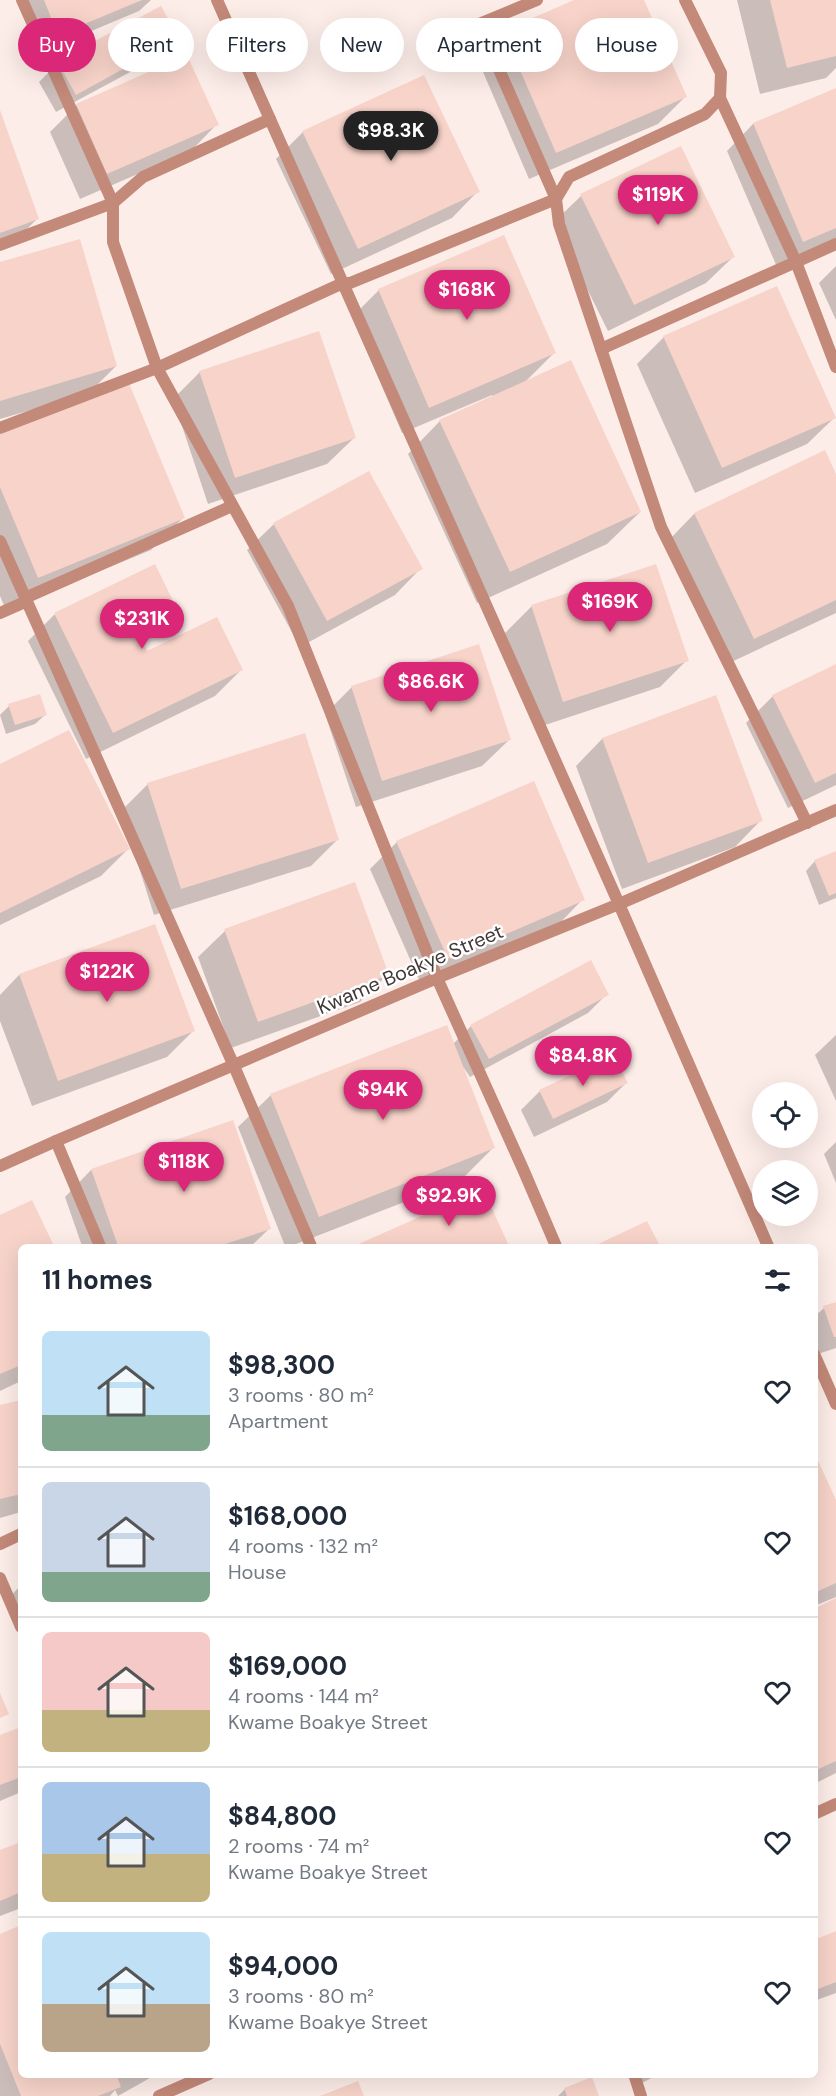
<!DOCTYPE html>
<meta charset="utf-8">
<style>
body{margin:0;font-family:"DM Sans",sans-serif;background:#f2f2f3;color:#1f2937;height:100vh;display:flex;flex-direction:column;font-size:22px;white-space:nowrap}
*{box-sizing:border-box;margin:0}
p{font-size:20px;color:#747a83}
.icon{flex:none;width:33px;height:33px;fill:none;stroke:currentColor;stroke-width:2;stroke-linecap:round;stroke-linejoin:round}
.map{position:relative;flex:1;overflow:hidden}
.panel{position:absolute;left:18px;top:1244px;width:800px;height:834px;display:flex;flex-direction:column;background:#fff;border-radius:9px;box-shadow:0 6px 24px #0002}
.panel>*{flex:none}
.guide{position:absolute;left:18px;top:18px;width:801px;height:54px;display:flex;gap:12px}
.fabs{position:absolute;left:752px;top:1082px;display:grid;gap:12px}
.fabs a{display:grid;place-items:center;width:66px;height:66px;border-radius:50%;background:#fff;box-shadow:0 6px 24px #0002;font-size:30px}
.price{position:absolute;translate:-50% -51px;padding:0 14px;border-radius:21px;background:#db2777;color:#fff;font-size:20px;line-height:39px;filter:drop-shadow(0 2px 3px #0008)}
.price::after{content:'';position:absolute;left:50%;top:36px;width:18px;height:14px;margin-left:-9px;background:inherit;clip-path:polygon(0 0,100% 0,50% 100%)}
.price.current{background:#222;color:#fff}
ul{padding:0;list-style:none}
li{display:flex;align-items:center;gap:18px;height:150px;padding:0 24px}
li+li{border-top:2px solid #e0e1e3}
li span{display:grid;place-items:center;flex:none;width:168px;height:120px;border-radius:9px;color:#555}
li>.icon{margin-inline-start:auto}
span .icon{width:72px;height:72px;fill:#fffc;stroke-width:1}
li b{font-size:26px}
h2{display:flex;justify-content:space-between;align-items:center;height:72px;padding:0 24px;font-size:26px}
.tag{padding:0 21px;border-radius:27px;background:#fff;box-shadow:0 6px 24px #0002;font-size:21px;line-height:54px}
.tag.current{background:#db2777;color:#fff}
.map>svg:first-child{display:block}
</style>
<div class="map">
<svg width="836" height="2096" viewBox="0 0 836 2096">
<rect width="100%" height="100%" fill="#fdede9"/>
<g fill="#0003">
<polygon points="17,0 151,0 139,11 39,53"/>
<polygon points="578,0 643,0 685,97 658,124 529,179 477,58 504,32"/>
<polygon points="737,0 836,0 836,68 826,78 760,94"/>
<polygon points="160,8 177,38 158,57 56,112 39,82 58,63"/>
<polygon points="836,89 836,242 777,267 727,151 753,124"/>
<polygon points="77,105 217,124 191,151 80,199 50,132"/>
<polygon points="0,114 37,219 11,245 0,249"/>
<polygon points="303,132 478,191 452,218 331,274 276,159"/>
<polygon points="581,196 733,257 706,283 608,331 554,222"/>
<polygon points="0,264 116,366 89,393 0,419"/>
<polygon points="836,266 836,320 819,283"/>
<polygon points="776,288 834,418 807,444 695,493 637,364 664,337"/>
<polygon points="379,290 554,353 524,383 640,512 607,544 477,603 408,454 440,421 493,397 492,395 402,433 352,317"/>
<polygon points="200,372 354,438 327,464 208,504 173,399"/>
<polygon points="0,435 183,518 151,550 6,610 0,596"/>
<polygon points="824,452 836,477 836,613 727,664 668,541 694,514"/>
<polygon points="274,524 421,568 395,595 300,647 247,550"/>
<polygon points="155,566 175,606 148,633 138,637 146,653 241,670 215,696 86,759 28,641 54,615"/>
<polygon points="532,606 687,660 660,687 536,728 505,633"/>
<polygon points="836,665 836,785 788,808 746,723 773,696"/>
<polygon points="352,687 509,740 482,766 356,807 325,714"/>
<polygon points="715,697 761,820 735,847 622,889 576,766 602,739"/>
<polygon points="9,706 45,715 35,724 6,734 0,715"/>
<polygon points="0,766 128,849 101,876 0,925"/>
<polygon points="148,784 338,839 311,866 154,915 121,811"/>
<polygon points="397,842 583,899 557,926 421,984 370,869"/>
<polygon points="836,853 836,898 819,905 806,871 815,861"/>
<polygon points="154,926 193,1031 167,1057 32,1106 0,1021 0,995 19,975"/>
<polygon points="225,931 387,975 360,1002 231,1048 198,957"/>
<polygon points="590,962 607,994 588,1013 470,1077 464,1068 462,1068 493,1148 461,1180 291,1246 285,1246 238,1127 271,1095 453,1044 471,1026"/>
<polygon points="836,1035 836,1101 815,1055"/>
<polygon points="626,1083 607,1102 534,1137 521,1110 540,1091"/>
<polygon points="836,1142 836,1183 824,1154"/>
<polygon points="91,1170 270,1228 251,1246 82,1246 65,1197"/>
<polygon points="483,1191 507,1246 357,1246"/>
<polygon points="32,1202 52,1246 21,1246 21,1381 0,1391 0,1217"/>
<polygon points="646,1223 658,1246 598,1246"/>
<polygon points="836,1303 836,1348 815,1355 814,1317 824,1308"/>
<polygon points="21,1401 21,1512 0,1518 0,1407"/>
<polygon points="814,1455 836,1503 836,1597 814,1606"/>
<polygon points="21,1585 21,1640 6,1601"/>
<polygon points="836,1600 836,1773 814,1784 814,1611"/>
<polygon points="21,1728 21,1792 0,1801 0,1736"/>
<polygon points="21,1843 21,1908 0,1916 0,1851"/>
<polygon points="21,1927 21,2074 157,2074 118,2096 115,2090 110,2096 0,2096 0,1935"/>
<polygon points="836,1933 836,1993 814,2001 814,1941"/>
<polygon points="635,2074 659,2074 640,2084"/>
<polygon points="565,2089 598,2096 558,2096"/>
</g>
<g fill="#f7d3c9">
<polygon points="44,0 142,0 58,35"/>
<polygon points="574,0 644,0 687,97 556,153 503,31"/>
<polygon points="770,0 836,0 836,56 787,68"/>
<polygon points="161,6 179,38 76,95 57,61"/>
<polygon points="187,55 219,125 107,174 76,104"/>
<polygon points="424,75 480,192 358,249 302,131"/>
<polygon points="836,88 836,228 803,242 753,123"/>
<polygon points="0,110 39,219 0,233"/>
<polygon points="681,146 735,257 634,305 580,194"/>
<polygon points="504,235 556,353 429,408 378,289"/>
<polygon points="80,239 117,366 0,401 0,262"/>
<polygon points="777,286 836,418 722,468 663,336"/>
<polygon points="319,331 356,438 235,478 199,371"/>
<polygon points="571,360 641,512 510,572 439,420"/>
<polygon points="128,381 185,518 38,578 0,487 0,433"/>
<polygon points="825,450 836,474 836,600 754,639 694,513"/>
<polygon points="369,471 423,569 327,621 273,523"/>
<polygon points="155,564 176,607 135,626 147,651 217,617 243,670 113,733 54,613"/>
<polygon points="656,564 689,661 563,702 531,605"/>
<polygon points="479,644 511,740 382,781 351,686"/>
<polygon points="836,664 836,773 815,783 772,695"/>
<polygon points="40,694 47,715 15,725 8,704"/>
<polygon points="716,695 763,821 648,863 602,738"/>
<polygon points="69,730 130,849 0,913 0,764"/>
<polygon points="305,733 339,840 181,889 147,783"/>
<polygon points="534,781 585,900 448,959 396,841"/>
<polygon points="836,851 836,893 829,896 814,860"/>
<polygon points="355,882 389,975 258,1022 224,929"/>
<polygon points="155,924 195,1031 58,1081 19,974"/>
<polygon points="591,960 609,995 489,1059 470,1025"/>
<polygon points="447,1025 495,1148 319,1217 270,1094"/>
<polygon points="613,1055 628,1083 553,1119 539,1090"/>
<polygon points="233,1120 271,1229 219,1246 118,1246 91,1169"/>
<polygon points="483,1189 509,1246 354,1246"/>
<polygon points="32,1200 54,1246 21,1246 21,1365 0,1374 0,1215"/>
<polygon points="647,1221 660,1246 594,1246"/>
<polygon points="836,1302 836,1337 834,1337 823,1306"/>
<polygon points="21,1400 21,1494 0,1499 0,1405"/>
<polygon points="814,1452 836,1500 836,1583 814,1593"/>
<polygon points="836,1598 836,1761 814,1771 814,1609"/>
<polygon points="0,1693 9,1714 0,1718"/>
<polygon points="21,1727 21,1777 0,1785 0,1735"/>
<polygon points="21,1842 21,1892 0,1901 0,1850"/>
<polygon points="21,1925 21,2074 116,2074 121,2087 98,2096 21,2096 0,2044 0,1934"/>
<polygon points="836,1931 836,1982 818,1989 814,1981 814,1940"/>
<polygon points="592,2077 599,2096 567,2096 564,2088"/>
<polygon points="358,2081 364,2096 320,2096"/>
</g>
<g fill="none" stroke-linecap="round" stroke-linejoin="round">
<g stroke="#c38979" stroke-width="12">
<polyline points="217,0 619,904 768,1246"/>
<polyline points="685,0 721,73 720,98 705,114 569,177 556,199 559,224 661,527 807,823"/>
<polyline points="720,98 796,262 836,367"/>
<polyline points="270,119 143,177 113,203 113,242 157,368 288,606 437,978 523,1169 556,1246"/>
<polyline points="0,245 113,203 22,0"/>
<polyline points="601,349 836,244"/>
<polyline points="0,428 157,368 343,283 350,283 556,199 479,24 537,0"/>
<polyline points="0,541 234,1066 311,1246"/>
<polyline points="0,613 25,602 25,598 232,506"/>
<polyline points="56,1141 100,1246"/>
<polyline points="0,1166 56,1141 437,978 619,904 836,810"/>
<polyline points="814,1354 836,1404"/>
<polyline points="0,1544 21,1534"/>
<polyline points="0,1578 21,1627"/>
<polyline points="814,1814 836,1804"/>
<polyline points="634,2074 641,2096"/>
<polyline points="159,2096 209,2074"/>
</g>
</g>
<g text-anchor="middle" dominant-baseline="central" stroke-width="5" stroke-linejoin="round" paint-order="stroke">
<g font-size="20" fill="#413937" stroke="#fff">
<text transform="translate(410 969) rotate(-23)">Kwame Boakye Street</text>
</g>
</g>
</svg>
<div class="fabs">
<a><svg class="icon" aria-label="locate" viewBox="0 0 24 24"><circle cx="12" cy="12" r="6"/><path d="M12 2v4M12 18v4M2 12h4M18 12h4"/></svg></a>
<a><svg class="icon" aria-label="layers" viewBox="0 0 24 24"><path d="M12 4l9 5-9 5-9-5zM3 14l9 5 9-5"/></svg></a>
</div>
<b class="price current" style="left:391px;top:162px">$98.3K</b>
<b class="price" style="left:658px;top:226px">$119K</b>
<b class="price" style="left:467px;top:321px">$168K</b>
<b class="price" style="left:610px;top:633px">$169K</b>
<b class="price" style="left:142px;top:650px">$231K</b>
<b class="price" style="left:431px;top:713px">$86.6K</b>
<b class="price" style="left:107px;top:1003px">$122K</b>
<b class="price" style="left:583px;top:1087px">$84.8K</b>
<b class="price" style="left:383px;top:1121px">$94K</b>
<b class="price" style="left:184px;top:1193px">$118K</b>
<b class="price" style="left:449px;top:1227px">$92.9K</b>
<div class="guide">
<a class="tag current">Buy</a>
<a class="tag">Rent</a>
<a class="tag">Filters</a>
<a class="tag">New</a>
<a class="tag">Apartment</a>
<a class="tag">House</a>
</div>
<section class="panel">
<h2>11 homes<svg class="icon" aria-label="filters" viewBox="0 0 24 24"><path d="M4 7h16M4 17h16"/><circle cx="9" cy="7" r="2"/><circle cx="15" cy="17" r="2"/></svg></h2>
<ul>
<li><span style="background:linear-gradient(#bfe0f5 70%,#7fa58c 0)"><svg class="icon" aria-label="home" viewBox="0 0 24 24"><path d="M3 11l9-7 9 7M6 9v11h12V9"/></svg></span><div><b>$98,300</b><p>3 rooms · 80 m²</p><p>Apartment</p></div><svg class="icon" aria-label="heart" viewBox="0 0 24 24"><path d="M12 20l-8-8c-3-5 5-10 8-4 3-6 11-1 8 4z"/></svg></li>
<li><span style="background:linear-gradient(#c9d6e8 75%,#7fa58c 0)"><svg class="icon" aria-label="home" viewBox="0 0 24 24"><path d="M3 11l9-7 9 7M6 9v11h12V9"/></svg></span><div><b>$168,000</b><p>4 rooms · 132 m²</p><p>House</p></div><svg class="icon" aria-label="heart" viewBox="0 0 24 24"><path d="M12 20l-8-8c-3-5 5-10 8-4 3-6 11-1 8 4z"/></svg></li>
<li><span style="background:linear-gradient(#f6c9c9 65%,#c2b280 0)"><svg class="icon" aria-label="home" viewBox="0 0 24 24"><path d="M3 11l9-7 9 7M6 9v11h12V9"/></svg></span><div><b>$169,000</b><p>4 rooms · 144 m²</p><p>Kwame Boakye Street</p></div><svg class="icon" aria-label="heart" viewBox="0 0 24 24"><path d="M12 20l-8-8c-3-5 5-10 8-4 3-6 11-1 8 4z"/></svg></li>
<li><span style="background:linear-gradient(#a9c7e8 60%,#c2b280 0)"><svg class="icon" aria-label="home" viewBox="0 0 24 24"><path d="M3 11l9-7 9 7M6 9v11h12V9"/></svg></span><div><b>$84,800</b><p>2 rooms · 74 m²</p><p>Kwame Boakye Street</p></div><svg class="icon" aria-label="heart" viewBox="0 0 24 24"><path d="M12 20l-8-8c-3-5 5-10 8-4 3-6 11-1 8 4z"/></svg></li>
<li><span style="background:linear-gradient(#bfe0f5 60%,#b9a48a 0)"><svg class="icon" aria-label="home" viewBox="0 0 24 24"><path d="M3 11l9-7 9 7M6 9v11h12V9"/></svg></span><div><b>$94,000</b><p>3 rooms · 80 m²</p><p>Kwame Boakye Street</p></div><svg class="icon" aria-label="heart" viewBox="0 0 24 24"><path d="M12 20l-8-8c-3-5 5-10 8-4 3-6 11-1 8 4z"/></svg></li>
</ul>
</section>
</div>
